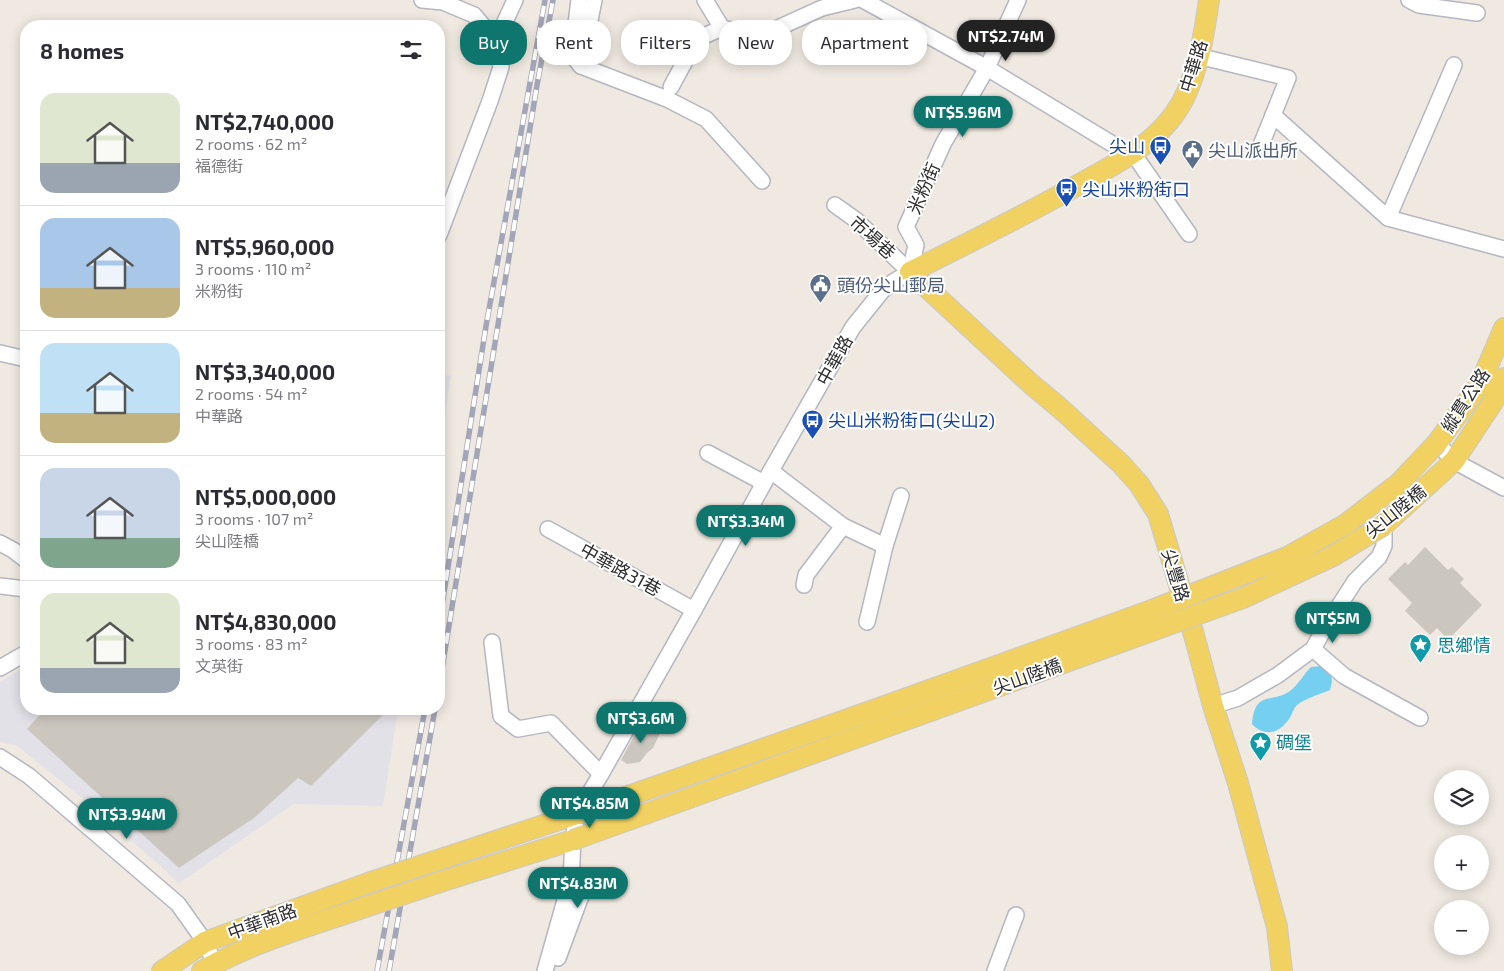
<!DOCTYPE html>
<meta charset="utf-8">
<style>
body{margin:0;font-family:"Exo 2","Noto Sans TC",sans-serif;background:#f7f7f7;color:#2b2b33;height:100vh;display:flex;flex-direction:column;font-size:19px;white-space:nowrap}
*{box-sizing:border-box;margin:0}
p{font-size:16px;color:#7c7c81}
.icon{flex:none;width:28px;height:28px;fill:none;stroke:currentColor;stroke-width:2;stroke-linecap:round;stroke-linejoin:round}
.map{position:relative;flex:1;overflow:hidden}
.details{position:absolute;left:20px;top:20px;width:425px;height:695px;display:flex;flex-direction:column;background:#fff;border-radius:20px;box-shadow:0 2px 12px #0003}
.details>*{flex:none}
.banner{position:absolute;left:460px;top:20px;width:475px;height:45px;display:flex;gap:10px}
.fabs{position:absolute;left:1434px;top:770px;display:grid;gap:10px}
.fabs a{display:grid;place-items:center;width:55px;height:55px;border-radius:50%;background:#fff;box-shadow:0 2px 12px #0003;font-size:25px}
.price{position:absolute;translate:-50% -42px;padding:0 11px;border-radius:18px;background:#0f766e;color:#fff;font-size:16px;line-height:32px;filter:drop-shadow(0 1px 2px #0008)}
.price::after{content:'';position:absolute;left:50%;top:30px;width:15px;height:11px;margin-left:-8px;background:inherit;clip-path:polygon(0 0,100% 0,50% 100%)}
.price.active{background:#222;color:#fff}
ul{padding:0;list-style:none}
li{display:flex;align-items:center;gap:15px;height:125px;padding:0 20px}
li+li{border-top:1px solid #e1e1e2}
li span{display:grid;place-items:center;flex:none;width:140px;height:100px;border-radius:15px;color:#555}
li>.icon{margin-inline-start:auto}
span .icon{width:60px;height:60px;fill:#fffc;stroke-width:1}
li b{font-size:21px}
h2{display:flex;justify-content:space-between;align-items:center;height:60px;padding:0 20px;font-size:21px}
.tag{padding:0 18px;border-radius:20px;background:#fff;box-shadow:0 2px 12px #0003;font-size:18px;line-height:45px}
.tag.active{background:#0f766e;color:#fff}
.map>svg:first-child{display:block}
</style>
<div class="map">
<svg width="1504" height="971" viewBox="0 0 1504 971">
<rect width="100%" height="100%" fill="#efe9e1"/>
<g fill="#e3e1e8">
<polygon points="439,373 451,376 439,451"/>
<polygon points="26,666 26,709 398,709 383,806 294,804 179,883 101,813 16,745 0,742 0,682"/>
</g>
<path fill="#75cff0" d="M1321 666C1332 675 1334 676 1330 690 1320 694 1304 699 1297 705 1293 709 1292 715 1289 719 1279 734 1264 737 1252 724 1255 690 1271 704 1290 691 1298 685 1304 674 1311 667Z"/>
<g fill="#cbc7bf">
<polygon points="1425,547 1448,570 1452,567 1464,579 1460,583 1482,605 1448,640 1437,628 1430,635 1405,611 1412,603 1388,579 1405,562 1408,565"/>
<polygon points="45,709 389,709 311,786 298,778 254,818 179,868 27,729"/>
<polygon points="642,721 661,731 653,748 647,753 640,762 627,764 621,760"/>
</g>
<g fill="none" stroke-linecap="round" stroke-linejoin="round">
<defs>
<g id="minor">
<polyline points="422,0 443,2 474,15 496,41 501,67 490,101 439,235"/>
<polyline points="579,0 572,55 581,66 667,99 706,119 762,181"/>
<polyline points="705,0 722,28 731,30 744,39 756,38 822,8 855,0"/>
<polyline points="863,0 987,68 1137,159 1189,234"/>
<polyline points="1409,0 1419,5 1477,13"/>
<polyline points="496,41 515,0"/>
<polyline points="1198,56 1288,78 1261,145"/>
<polyline points="581,66 594,0"/>
<polyline points="671,87 697,39 722,28"/>
<polyline points="1273,115 1388,218 1454,65"/>
<polyline points="835,205 856,220 910,272"/>
<polyline points="1388,218 1504,249"/>
<polyline points="910,272 916,245 906,227 943,144 987,68 1018,0"/>
<polyline points="0,353 26,359"/>
<polyline points="1437,443 1454,461 1504,488"/>
<polyline points="708,453 764,483"/>
<polyline points="771,471 843,526 885,546 867,622"/>
<polyline points="548,529 694,610"/>
<polyline points="0,543 13,550 26,560"/>
<polyline points="885,546 901,496"/>
<polyline points="804,585 806,575 843,526"/>
<polyline points="0,586 26,589"/>
<polyline points="492,642 501,716 518,729 551,723 601,774"/>
<polyline points="1313,649 1344,676 1420,718"/>
<polyline points="0,668 26,653"/>
<polyline points="1213,706 1238,698 1278,675 1313,649 1323,631 1355,581 1379,557 1384,546 1384,525"/>
<polyline points="0,757 29,776 178,904 205,942 215,964"/>
<polyline points="558,958 588,877"/>
<polyline points="545,971 571,879 573,840 577,814 601,774 694,610 764,483 853,327 882,291 893,282 910,272"/>
<polyline points="995,971 1016,915"/>
</g>
<g id="major">
<path d="M1209 0C1204 35 1198 72 1182 102 1159 144 1115 164 1076 186 1022 217 966 244 910 272L1030 383 1061 409 1121 464 1139 484 1158 514 1194 635 1213 706 1238 783 1277 927 1282 971"/>
<polyline points="1437,443 1480,384 1504,328"/>
<polyline points="1384,525 1454,461 1493,402 1504,378"/>
<polyline points="447,857 577,814"/>
<polyline points="443,881 573,840"/>
<polyline points="162,971 205,942 368,883"/>
<path d="M202 971C252 942 311 926 365 907"/>
</g>
</defs>
<use href="#minor" stroke="#b4b7c1" stroke-width="18"/>
<use href="#major" stroke="#c9c9c9" stroke-width="22"/>
<use href="#minor" stroke="#fff" stroke-width="15"/>
<use href="#major" stroke="#f2d163" stroke-width="20"/>
<defs>
<g id="rail">
<polyline points="439,624 486,326 545,0"/>
<polyline points="439,687 537,85 553,0"/>
<polyline points="377,971 425,709"/>
<polyline points="389,971 435,709"/>
</g>
</defs>
<use href="#rail" stroke="#a3a6b8" stroke-width="5.5"/>
<use href="#rail" stroke="#fff" stroke-width="4" stroke-dasharray="11" stroke-linecap="butt"/>
<defs>
<g id="major-bridge">
<polyline points="577,814 871,711 1149,611 1287,557 1346,524 1398,484 1437,443"/>
<polyline points="573,840 1243,598 1333,556 1384,525"/>
<polyline points="368,883 447,857"/>
<polyline points="365,907 443,881"/>
</g>
</defs>
<use href="#major-bridge" stroke="#c9c9c9" stroke-width="22" stroke-linecap="butt"/>
<use href="#major-bridge" stroke="#f2d163" stroke-width="20"/>
</g>
<defs>
<symbol id="bus-pin" viewBox="-11 -11 22 30"><path d="M0 17L-7.5 6A9.5 9.5 0 1 1 7.5 6Z" fill="#1a4fb4" stroke="#fff"/><path d="M-5-6H5V4H4V6H2V4H-2V6H-4V4H-5ZM-3.5-4V0h7V-4ZM-3.5 1.2v1.5H-2V1.2ZM2 1.2v1.5H3.5V1.2Z" fill="#fff"/></symbol>
<symbol id="civic-pin" viewBox="-11 -11 22 30"><path d="M0 17L-7.5 6A9.5 9.5 0 1 1 7.5 6Z" fill="#5c6f8a" stroke="#fff"/><path d="M-.6-6.5H3V-4.5H.6V-3L4-1V1h2V6H-6V1h2V-1L-.6-3ZM-1.2 2.5V6h2.4V2.5Z" fill="#fff"/></symbol>
<symbol id="sight-pin" viewBox="-11 -11 22 30"><path d="M0 17L-7.5 6A9.5 9.5 0 1 1 7.5 6Z" fill="#0f9aa8" stroke="#fff"/><path d="M0-6L1.8-2.2L6-1.7L2.9 1.2L3.7 5.4L0 3.3L-3.7 5.4L-2.9 1.2L-6-1.7L-1.8-2.2Z" fill="#fff"/></symbol>
</defs>
<g fill-rule="evenodd">
<use href="#bus-pin" x="1148" y="134" width="25" height="34"/>
<use href="#civic-pin" x="1180" y="138" width="25" height="34"/>
<use href="#bus-pin" x="1054" y="176" width="25" height="34"/>
<use href="#civic-pin" x="808" y="272" width="25" height="34"/>
<use href="#bus-pin" x="800" y="408" width="25" height="34"/>
<use href="#sight-pin" x="1408" y="632" width="25" height="34"/>
<use href="#sight-pin" x="1248" y="730" width="25" height="34"/>
</g>
<g text-anchor="middle" dominant-baseline="central" stroke-width="4" stroke-linejoin="round" paint-order="stroke">
<g font-size="18" fill="#2e2e2e" stroke="#fff">
<text transform="translate(1193 66) rotate(-73)">中華路</text>
<text transform="translate(923 188) rotate(-66)">米粉街</text>
<text transform="translate(873 237) rotate(42)">市場巷</text>
<text transform="translate(834 360) rotate(-61)">中華路</text>
<text transform="translate(1465 400) rotate(-57)">縱貫公路</text>
<text transform="translate(1395 511) rotate(-39)">尖山陸橋</text>
<text transform="translate(621 569) rotate(29)">中華路31巷</text>
<text transform="translate(1176 575) rotate(73)">尖豐路</text>
<text transform="translate(1027 676) rotate(-20)">尖山陸橋</text>
<text transform="translate(262 921) rotate(-20)">中華南路</text>
</g>
<g font-size="18" fill="#164399" stroke="#fff" text-anchor="start">
<text x="1145" y="146" text-anchor="end">尖山</text>
<text x="1082" y="189">尖山米粉街口</text>
<text x="828" y="420">尖山米粉街口(尖山2)</text>
</g>
<g font-size="18" fill="#4e5e75" stroke="#fff" text-anchor="start">
<text x="1208" y="150">尖山派出所</text>
<text x="837" y="285">頭份尖山郵局</text>
</g>
<g font-size="18" fill="#0d838f" stroke="#fff" text-anchor="start">
<text x="1437" y="645">思鄉情</text>
<text x="1276" y="742">碉堡</text>
</g>
</g>
</svg>
<div class="fabs">
<a><svg class="icon" aria-label="layers" viewBox="0 0 24 24"><path d="M12 4l9 5-9 5-9-5zM3 14l9 5 9-5"/></svg></a>
<a>+</a>
<a>−</a>
</div>
<b class="price active" style="left:1006px;top:62px">NT$2.74M</b>
<b class="price" style="left:963px;top:138px">NT$5.96M</b>
<b class="price" style="left:746px;top:547px">NT$3.34M</b>
<b class="price" style="left:1333px;top:644px">NT$5M</b>
<b class="price" style="left:641px;top:744px">NT$3.6M</b>
<b class="price" style="left:590px;top:829px">NT$4.85M</b>
<b class="price" style="left:127px;top:840px">NT$3.94M</b>
<b class="price" style="left:578px;top:909px">NT$4.83M</b>
<div class="banner">
<a class="tag active">Buy</a>
<a class="tag">Rent</a>
<a class="tag">Filters</a>
<a class="tag">New</a>
<a class="tag">Apartment</a>
</div>
<section class="details">
<h2>8 homes<svg class="icon" aria-label="filters" viewBox="0 0 24 24"><path d="M4 7h16M4 17h16"/><circle cx="9" cy="7" r="2"/><circle cx="15" cy="17" r="2"/></svg></h2>
<ul>
<li><span style="background:linear-gradient(#dfe7d0 70%,#9aa5b1 0)"><svg class="icon" aria-label="home" viewBox="0 0 24 24"><path d="M3 11l9-7 9 7M6 9v11h12V9"/></svg></span><div><b>NT$2,740,000</b><p>2 rooms · 62 m²</p><p>福德街</p></div></li>
<li><span style="background:linear-gradient(#a9c7e8 70%,#c2b280 0)"><svg class="icon" aria-label="home" viewBox="0 0 24 24"><path d="M3 11l9-7 9 7M6 9v11h12V9"/></svg></span><div><b>NT$5,960,000</b><p>3 rooms · 110 m²</p><p>米粉街</p></div></li>
<li><span style="background:linear-gradient(#bfe0f5 70%,#c2b280 0)"><svg class="icon" aria-label="home" viewBox="0 0 24 24"><path d="M3 11l9-7 9 7M6 9v11h12V9"/></svg></span><div><b>NT$3,340,000</b><p>2 rooms · 54 m²</p><p>中華路</p></div></li>
<li><span style="background:linear-gradient(#c9d6e8 70%,#7fa58c 0)"><svg class="icon" aria-label="home" viewBox="0 0 24 24"><path d="M3 11l9-7 9 7M6 9v11h12V9"/></svg></span><div><b>NT$5,000,000</b><p>3 rooms · 107 m²</p><p>尖山陸橋</p></div></li>
<li><span style="background:linear-gradient(#dfe7d0 75%,#9aa5b1 0)"><svg class="icon" aria-label="home" viewBox="0 0 24 24"><path d="M3 11l9-7 9 7M6 9v11h12V9"/></svg></span><div><b>NT$4,830,000</b><p>3 rooms · 83 m²</p><p>文英街</p></div></li>
</ul>
</section>
</div>
